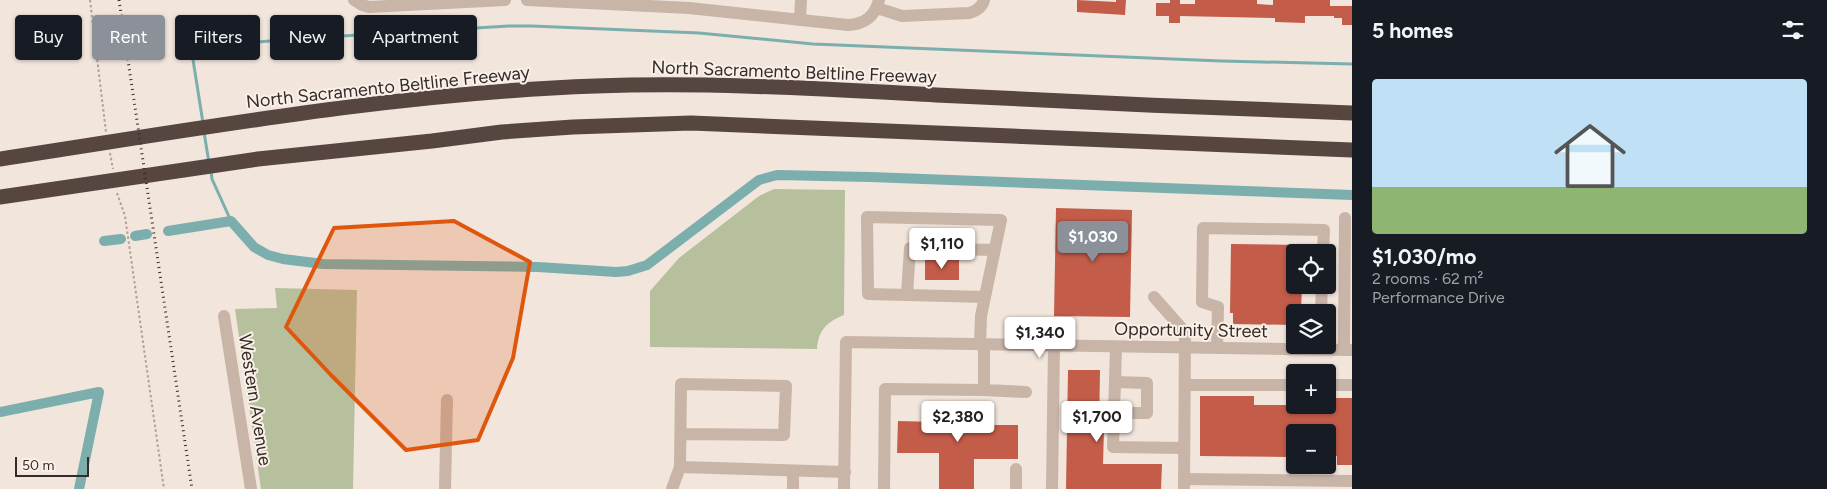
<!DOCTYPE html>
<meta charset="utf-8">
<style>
body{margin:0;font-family:Figtree,sans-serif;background:#20242c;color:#f1f3f6;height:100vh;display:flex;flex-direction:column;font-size:19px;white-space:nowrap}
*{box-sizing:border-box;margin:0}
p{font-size:16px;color:#9ea1a6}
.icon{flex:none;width:28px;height:28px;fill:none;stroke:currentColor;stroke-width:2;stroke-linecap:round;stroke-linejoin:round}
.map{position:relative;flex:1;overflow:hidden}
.drawer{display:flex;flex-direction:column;background:#171b24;width:475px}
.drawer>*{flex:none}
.guide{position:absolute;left:15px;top:15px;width:475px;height:45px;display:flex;gap:10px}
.fabs{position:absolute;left:1286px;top:244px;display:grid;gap:10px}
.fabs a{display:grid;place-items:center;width:50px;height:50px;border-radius:5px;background:#171b24;box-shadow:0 1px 4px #0004;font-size:25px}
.scale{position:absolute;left:15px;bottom:12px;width:74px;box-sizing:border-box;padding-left:5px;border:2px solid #362b28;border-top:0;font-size:14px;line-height:18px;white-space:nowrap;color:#362b28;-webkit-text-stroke:4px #f9f0e8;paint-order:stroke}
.price{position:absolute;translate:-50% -42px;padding:0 11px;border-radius:5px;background:#fff;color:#222;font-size:16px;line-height:32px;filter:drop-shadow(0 1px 2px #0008)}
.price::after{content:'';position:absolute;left:50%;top:30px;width:15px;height:11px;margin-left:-8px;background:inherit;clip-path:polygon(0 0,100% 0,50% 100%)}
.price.on{background:#8c9099;color:#fff}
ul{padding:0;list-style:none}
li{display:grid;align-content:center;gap:10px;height:265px;padding:0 20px}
li span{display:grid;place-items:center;height:155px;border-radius:5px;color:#555}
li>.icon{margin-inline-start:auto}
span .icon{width:90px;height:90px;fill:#fffc;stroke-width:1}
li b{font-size:21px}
h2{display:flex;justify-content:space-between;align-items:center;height:60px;padding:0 20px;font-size:21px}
.tag{padding:0 18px;border-radius:5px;background:#171b24;box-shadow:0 1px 4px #0004;font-size:18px;line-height:45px}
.tag.on{background:#8c9099;color:#fff}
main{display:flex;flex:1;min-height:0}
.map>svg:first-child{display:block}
</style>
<main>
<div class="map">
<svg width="1352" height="489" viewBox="0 0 1352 489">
<rect width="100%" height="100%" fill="#f1e5dc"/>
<g fill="#b7c09c">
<path d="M774 189 845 190 844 315C827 322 818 330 817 349L650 347V291L679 258 759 196Z"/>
<polygon points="275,288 357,290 353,489 261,489 235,309 277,308"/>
</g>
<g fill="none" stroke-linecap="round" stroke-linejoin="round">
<g stroke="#7baeac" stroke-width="3">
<polyline points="203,123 191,47 308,38 509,26 532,26 699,33 813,44 1221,61 1352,64"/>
<polyline points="204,132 209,163"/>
<polyline points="211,171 212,179 231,221"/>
</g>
<g stroke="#7baeac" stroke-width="10">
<polyline points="168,231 231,221 254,247 268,255 283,259 323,264 538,267 616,272 628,271 647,265 759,180 777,175 870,177 1352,195"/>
<polyline points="135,236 147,234"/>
<polyline points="104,241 121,239"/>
<polyline points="0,412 99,392 79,489"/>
</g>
</g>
<g fill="#c35c48">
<polygon points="1077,0 1116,2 1116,0 1126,0 1125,15 1077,12"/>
<polygon points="1170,0 1180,0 1180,4 1195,4 1195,0 1257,0 1257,4 1273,5 1273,0 1330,0 1330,6 1352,6 1352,25 1342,25 1342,18 1334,18 1334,16 1305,16 1305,23 1275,22 1275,18 1180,16 1180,23 1169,23 1169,16 1156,16 1156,3 1170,3"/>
<polygon points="1056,208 1132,210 1130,317 1054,316"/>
<polygon points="1231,244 1302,245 1302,252 1295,252 1295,285 1302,285 1301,312 1295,312 1295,325 1233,324 1233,313 1230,313"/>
<rect x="925" y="259" width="34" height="21"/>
<polygon points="1068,370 1100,370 1099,431 1104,430 1103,464 1162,464 1161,489 1066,489"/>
<polygon points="1200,396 1254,396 1254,405 1328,405 1328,398 1352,398 1352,465 1337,465 1337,456 1328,456 1328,432 1295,432 1295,464 1286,464 1286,457 1200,456"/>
<polygon points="937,404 977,404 976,425 1018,425 1018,459 974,459 974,489 939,489 939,453 897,453 898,421 937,422"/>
</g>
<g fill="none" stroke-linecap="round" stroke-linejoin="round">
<g stroke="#b59e92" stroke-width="2" stroke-dasharray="2.5 2.5" stroke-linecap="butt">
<polyline points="90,0 106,132"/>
<polyline points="110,153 113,169"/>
<polyline points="117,193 125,216 164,489"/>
</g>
<g stroke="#c9b4a8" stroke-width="12">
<polyline points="354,0 362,5 369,7 505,0"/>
<path d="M527 0 689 8 848 25C865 24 875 16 879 0"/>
<path d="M877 8 902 16 969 13C976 11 982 8 984 0"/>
<polyline points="800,20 801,0"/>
<polyline points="907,295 910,248 994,250"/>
<polyline points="1154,297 1185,332 1184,489"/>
<polyline points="1321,312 1322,285"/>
<polyline points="224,316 251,489"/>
<polyline points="980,345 981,316 1001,220 867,217 868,294 985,297"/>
<polyline points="984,345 984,390 1026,392"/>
<polyline points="1217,348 1218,307 1202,302 1203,228 1324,230 1323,252"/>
<polyline points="1344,350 1345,218"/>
<polyline points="1115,382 1116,347"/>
<polyline points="1185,385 1295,385"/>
<polyline points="1328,385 1352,385"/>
<polyline points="1114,413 1115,382 1147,383 1147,413 1114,413 1113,447 1184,448"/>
<polyline points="681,434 784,435 786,386 681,384 680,467 845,472"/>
<polyline points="1184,479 1352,481"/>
<polyline points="445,489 447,400"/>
<polyline points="672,489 680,467"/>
<polyline points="793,489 793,471"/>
<polyline points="844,489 846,342 1352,350"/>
<polyline points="884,489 885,389 984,390"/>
<polyline points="1016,489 1016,469"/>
<polyline points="1052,489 1054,346"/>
</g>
<g stroke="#57453f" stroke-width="15">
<path d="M0 159C198 129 395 93 596 86 710 82 822 89 936 95 1075 102 1213 108 1352 113"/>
<polyline points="0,197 258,159 432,141 502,132 573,127 691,123 1352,150"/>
</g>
<polyline stroke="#362b28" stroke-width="3" stroke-dasharray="1 4" stroke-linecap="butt" points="119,0 192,489"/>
</g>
<path fill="#df570d" fill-opacity="0.2" stroke="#df570d" stroke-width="4" stroke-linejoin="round" d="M454 221 530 262 513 358 478 440 406 450 331 375 286 327 334 228Z"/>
<g text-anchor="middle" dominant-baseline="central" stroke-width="4" stroke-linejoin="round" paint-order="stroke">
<g font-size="18" fill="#362b28" stroke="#f9f0e8">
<text transform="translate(794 72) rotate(2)">North Sacramento Beltline Freeway</text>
<text transform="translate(388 87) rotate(-6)">North Sacramento Beltline Freeway</text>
<text transform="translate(1191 330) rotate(1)">Opportunity Street</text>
<text transform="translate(255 400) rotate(81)">Western Avenue</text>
</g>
</g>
</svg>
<div class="fabs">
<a><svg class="icon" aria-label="locate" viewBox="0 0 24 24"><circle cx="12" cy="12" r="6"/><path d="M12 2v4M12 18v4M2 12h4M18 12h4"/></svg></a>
<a><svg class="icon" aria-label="layers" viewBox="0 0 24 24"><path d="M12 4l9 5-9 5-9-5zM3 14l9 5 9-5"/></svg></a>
<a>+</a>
<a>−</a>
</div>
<div class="scale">50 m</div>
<b class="price on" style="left:1093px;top:263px">$1,030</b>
<b class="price" style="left:942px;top:270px">$1,110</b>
<b class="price" style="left:1040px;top:359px">$1,340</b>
<b class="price" style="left:958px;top:443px">$2,380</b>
<b class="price" style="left:1097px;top:443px">$1,700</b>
<div class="guide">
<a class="tag">Buy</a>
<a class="tag on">Rent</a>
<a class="tag">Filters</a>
<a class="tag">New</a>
<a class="tag">Apartment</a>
</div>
</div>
<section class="drawer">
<h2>5 homes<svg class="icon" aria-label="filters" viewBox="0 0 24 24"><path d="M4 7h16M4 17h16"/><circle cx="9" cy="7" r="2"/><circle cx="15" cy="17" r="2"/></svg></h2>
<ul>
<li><span style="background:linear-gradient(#bfe0f5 70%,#8fb573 0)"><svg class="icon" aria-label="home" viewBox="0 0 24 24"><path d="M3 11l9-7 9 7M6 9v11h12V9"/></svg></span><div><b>$1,030/mo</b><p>2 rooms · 62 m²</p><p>Performance Drive</p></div></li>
</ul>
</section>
</main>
